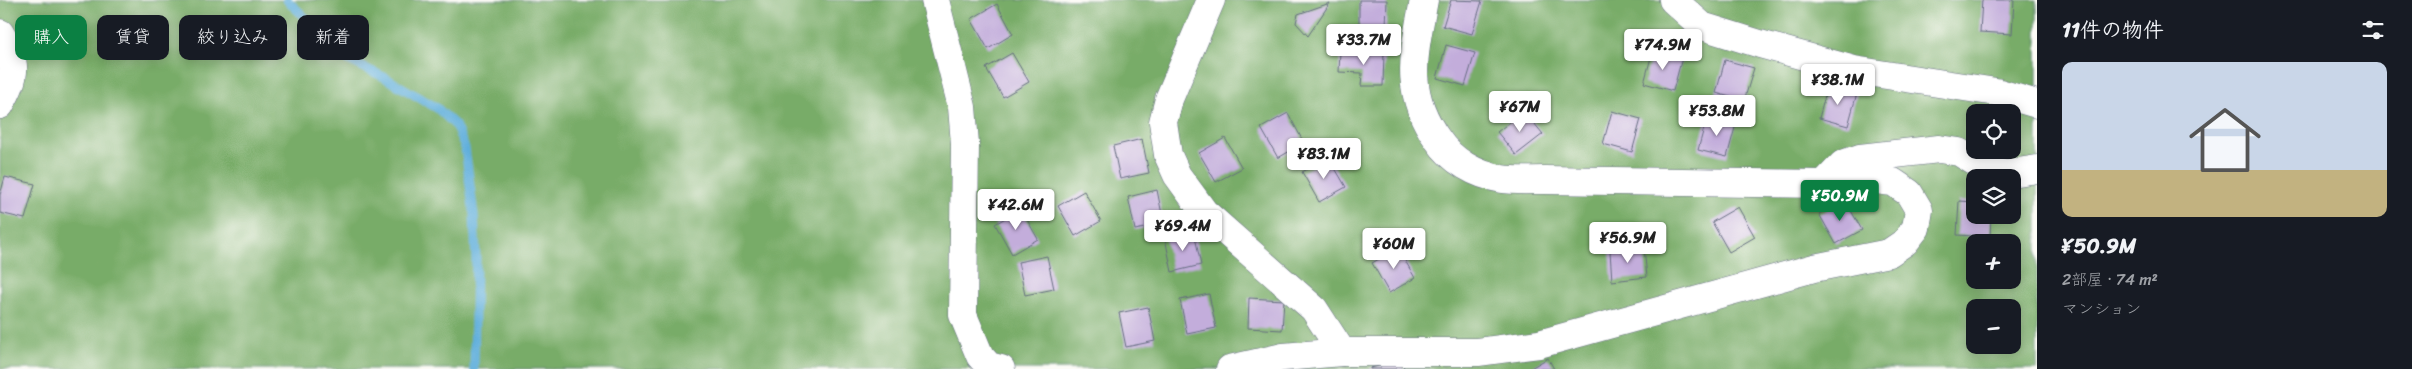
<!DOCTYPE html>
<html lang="ja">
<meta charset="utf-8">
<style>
body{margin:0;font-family:Sriracha,"Klee One",sans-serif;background:#242831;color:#f1f3f6;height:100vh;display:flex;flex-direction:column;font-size:19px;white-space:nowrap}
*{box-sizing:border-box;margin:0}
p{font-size:16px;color:#9ea1a6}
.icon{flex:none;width:28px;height:28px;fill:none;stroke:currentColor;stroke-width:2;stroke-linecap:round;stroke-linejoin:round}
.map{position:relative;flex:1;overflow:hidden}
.panel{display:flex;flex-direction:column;background:#171b24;width:375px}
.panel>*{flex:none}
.top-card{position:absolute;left:15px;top:15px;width:475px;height:45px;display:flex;gap:10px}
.controls{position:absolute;left:1966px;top:104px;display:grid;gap:10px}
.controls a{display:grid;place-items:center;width:55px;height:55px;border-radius:10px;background:#171b24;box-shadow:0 2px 12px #0003;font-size:25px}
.price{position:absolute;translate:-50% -42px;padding:0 11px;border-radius:5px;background:#fff;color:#222;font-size:16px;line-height:32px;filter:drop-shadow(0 1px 2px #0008)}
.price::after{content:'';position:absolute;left:50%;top:30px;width:15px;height:11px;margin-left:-8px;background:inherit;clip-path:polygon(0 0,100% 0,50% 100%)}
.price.selected{background:#0b8043;color:#fff}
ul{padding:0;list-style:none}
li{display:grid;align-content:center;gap:10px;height:265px;padding:0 25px}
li+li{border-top:1px solid #363941}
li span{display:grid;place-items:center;height:155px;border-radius:10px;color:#555}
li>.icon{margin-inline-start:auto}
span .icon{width:90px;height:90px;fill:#fffc;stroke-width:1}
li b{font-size:21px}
h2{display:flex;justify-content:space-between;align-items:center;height:60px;padding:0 25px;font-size:21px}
.tag{padding:0 18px;border-radius:10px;background:#171b24;box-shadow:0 2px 12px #0003;font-size:18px;line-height:45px}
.tag.selected{background:#0b8043;color:#fff}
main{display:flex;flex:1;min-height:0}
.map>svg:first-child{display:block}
</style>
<main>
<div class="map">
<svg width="2037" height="369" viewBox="0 0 2037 369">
<rect width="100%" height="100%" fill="#fdfcf7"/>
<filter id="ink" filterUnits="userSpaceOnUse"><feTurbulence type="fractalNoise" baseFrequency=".02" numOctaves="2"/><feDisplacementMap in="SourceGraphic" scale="10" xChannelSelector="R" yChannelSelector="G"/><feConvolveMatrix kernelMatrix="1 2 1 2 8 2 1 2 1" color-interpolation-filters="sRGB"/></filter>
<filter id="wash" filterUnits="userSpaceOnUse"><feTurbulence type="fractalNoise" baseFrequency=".0096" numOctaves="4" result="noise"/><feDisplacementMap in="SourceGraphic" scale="20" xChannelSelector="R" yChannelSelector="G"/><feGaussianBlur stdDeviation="1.12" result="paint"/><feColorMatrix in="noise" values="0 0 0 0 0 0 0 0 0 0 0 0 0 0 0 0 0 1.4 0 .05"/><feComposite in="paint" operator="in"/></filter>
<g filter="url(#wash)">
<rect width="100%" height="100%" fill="#efe0c0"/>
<path fill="#78ac68" stroke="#4a6e63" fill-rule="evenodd" d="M0 0H2037V369H0ZM1975 112H2012V150H1975ZM1975 178H2012V215H1975ZM1975 242H2012V280H1975ZM1975 308H2012V345H1975Z"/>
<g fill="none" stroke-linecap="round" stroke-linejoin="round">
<polyline stroke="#61afdb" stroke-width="9" points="287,0 350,61 384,77 437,108 455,125 465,148 474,215 476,259 474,369"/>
</g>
<g id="blocks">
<g fill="#c3addb">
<polygon points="1359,0 1387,0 1386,28 1359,27"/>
<polygon points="1451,0 1482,1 1472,34 1443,26"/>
<polygon points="1982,0 2014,0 2012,34 1980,32"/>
<polygon points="1330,3 1308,36 1296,23 1298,14"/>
<polygon points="997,4 1013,34 988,49 971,19"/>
<polygon points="1446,45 1475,53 1465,86 1437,78"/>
<polygon points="1653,50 1682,58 1673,91 1644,83"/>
<polygon points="1340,51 1384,52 1383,86 1361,86 1362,73 1339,72"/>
<polygon points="1012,53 1029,82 1003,97 986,68"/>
<polygon points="1725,60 1754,68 1744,101 1716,93"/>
<polygon points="1828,85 1857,93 1848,126 1819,118"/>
<polygon points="1524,111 1543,134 1516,155 1497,132"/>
<polygon points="1612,111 1641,119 1632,152 1603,144"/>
<polygon points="1288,113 1304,143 1278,158 1261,128"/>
<polygon points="1707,117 1736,124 1727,157 1698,150"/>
<polygon points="1225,138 1242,168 1216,182 1199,153"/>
<polygon points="1142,139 1149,173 1120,179 1113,146"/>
<polygon points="1329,158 1346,187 1319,202 1302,172"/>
<polygon points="5,177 35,184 25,219 0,213 0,195"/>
<polygon points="1157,190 1164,224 1135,230 1128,197"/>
<polygon points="1084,191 1101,221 1075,236 1058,206"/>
<polygon points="1845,200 1862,230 1836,244 1819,214"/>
<polygon points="1959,201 1975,202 1975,215 1991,215 1990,237 1957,235"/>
<polygon points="1738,207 1755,237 1729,252 1712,222"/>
<polygon points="1021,209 1038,239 1012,254 995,224"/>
<polygon points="1194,232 1201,265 1172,272 1165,238"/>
<polygon points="1398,248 1415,278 1389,293 1372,263"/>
<polygon points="1644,248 1647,277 1612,281 1610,251"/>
<polygon points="1047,256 1054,289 1025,295 1018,262"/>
<polygon points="1209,294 1216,328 1187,334 1180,300"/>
<polygon points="1249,298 1284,300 1282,330 1248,328"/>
<polygon points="1148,307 1155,341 1126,347 1119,313"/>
<polygon points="1548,358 1554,369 1529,369"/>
<polygon points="1402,361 1404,369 1370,369 1370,368"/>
</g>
</g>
</g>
<g filter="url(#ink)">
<use href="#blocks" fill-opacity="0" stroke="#656d80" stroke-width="1"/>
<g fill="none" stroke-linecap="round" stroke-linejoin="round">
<defs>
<g id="minor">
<polyline points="935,0 962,107 965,144 963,315 980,356 989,366 1001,369"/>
<polyline points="1211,0 1169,99 1163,122 1168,155 1177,175 1204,212 1314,309 1342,352"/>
<polyline points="1673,0 1702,26 1760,44 1854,70 1996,92 2037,104"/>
<path d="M0 33C18 63 17 75 0 105"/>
<polyline points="1824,184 1843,164 1860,158 1939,149 1959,152 1983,167 2005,174 2037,169"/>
<path d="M1230 369 1283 357 1342 352H1478L1539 344 1814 268 1889 253 1905 242 1916 228 1919 210 1909 193 1893 182 1867 179 1824 184 1544 180C1530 180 1515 181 1502 179 1476 175 1452 161 1438 140 1403 92 1414 54 1424 0"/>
</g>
</defs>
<use href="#minor" stroke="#656d80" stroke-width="29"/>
<use href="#minor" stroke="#fff" stroke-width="28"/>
</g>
</g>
</svg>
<div class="controls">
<a><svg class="icon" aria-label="locate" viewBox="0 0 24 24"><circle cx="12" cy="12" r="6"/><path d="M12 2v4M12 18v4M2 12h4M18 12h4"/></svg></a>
<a><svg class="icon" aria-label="layers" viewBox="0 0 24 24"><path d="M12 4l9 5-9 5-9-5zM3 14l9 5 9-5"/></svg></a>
<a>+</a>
<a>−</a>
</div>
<b class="price" style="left:1364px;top:66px">¥33.7M</b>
<b class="price" style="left:1663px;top:71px">¥74.9M</b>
<b class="price" style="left:1838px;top:106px">¥38.1M</b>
<b class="price" style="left:1520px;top:133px">¥67M</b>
<b class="price" style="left:1717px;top:137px">¥53.8M</b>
<b class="price" style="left:1324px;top:180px">¥83.1M</b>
<b class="price selected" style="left:1840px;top:222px">¥50.9M</b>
<b class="price" style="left:1016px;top:231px">¥42.6M</b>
<b class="price" style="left:1183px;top:252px">¥69.4M</b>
<b class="price" style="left:1628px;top:264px">¥56.9M</b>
<b class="price" style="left:1394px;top:270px">¥60M</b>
<div class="top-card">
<a class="tag selected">購入</a>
<a class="tag">賃貸</a>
<a class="tag">絞り込み</a>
<a class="tag">新着</a>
</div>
</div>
<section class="panel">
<h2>11件の物件<svg class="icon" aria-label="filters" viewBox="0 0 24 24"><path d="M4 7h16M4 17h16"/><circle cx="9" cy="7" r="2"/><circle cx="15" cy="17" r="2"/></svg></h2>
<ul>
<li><span style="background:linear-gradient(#c9d6e8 70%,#c2b280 0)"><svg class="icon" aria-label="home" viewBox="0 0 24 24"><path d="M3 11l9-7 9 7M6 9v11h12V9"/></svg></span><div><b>¥50.9M</b><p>2部屋 · 74 m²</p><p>マンション</p></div></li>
</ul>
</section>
</main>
